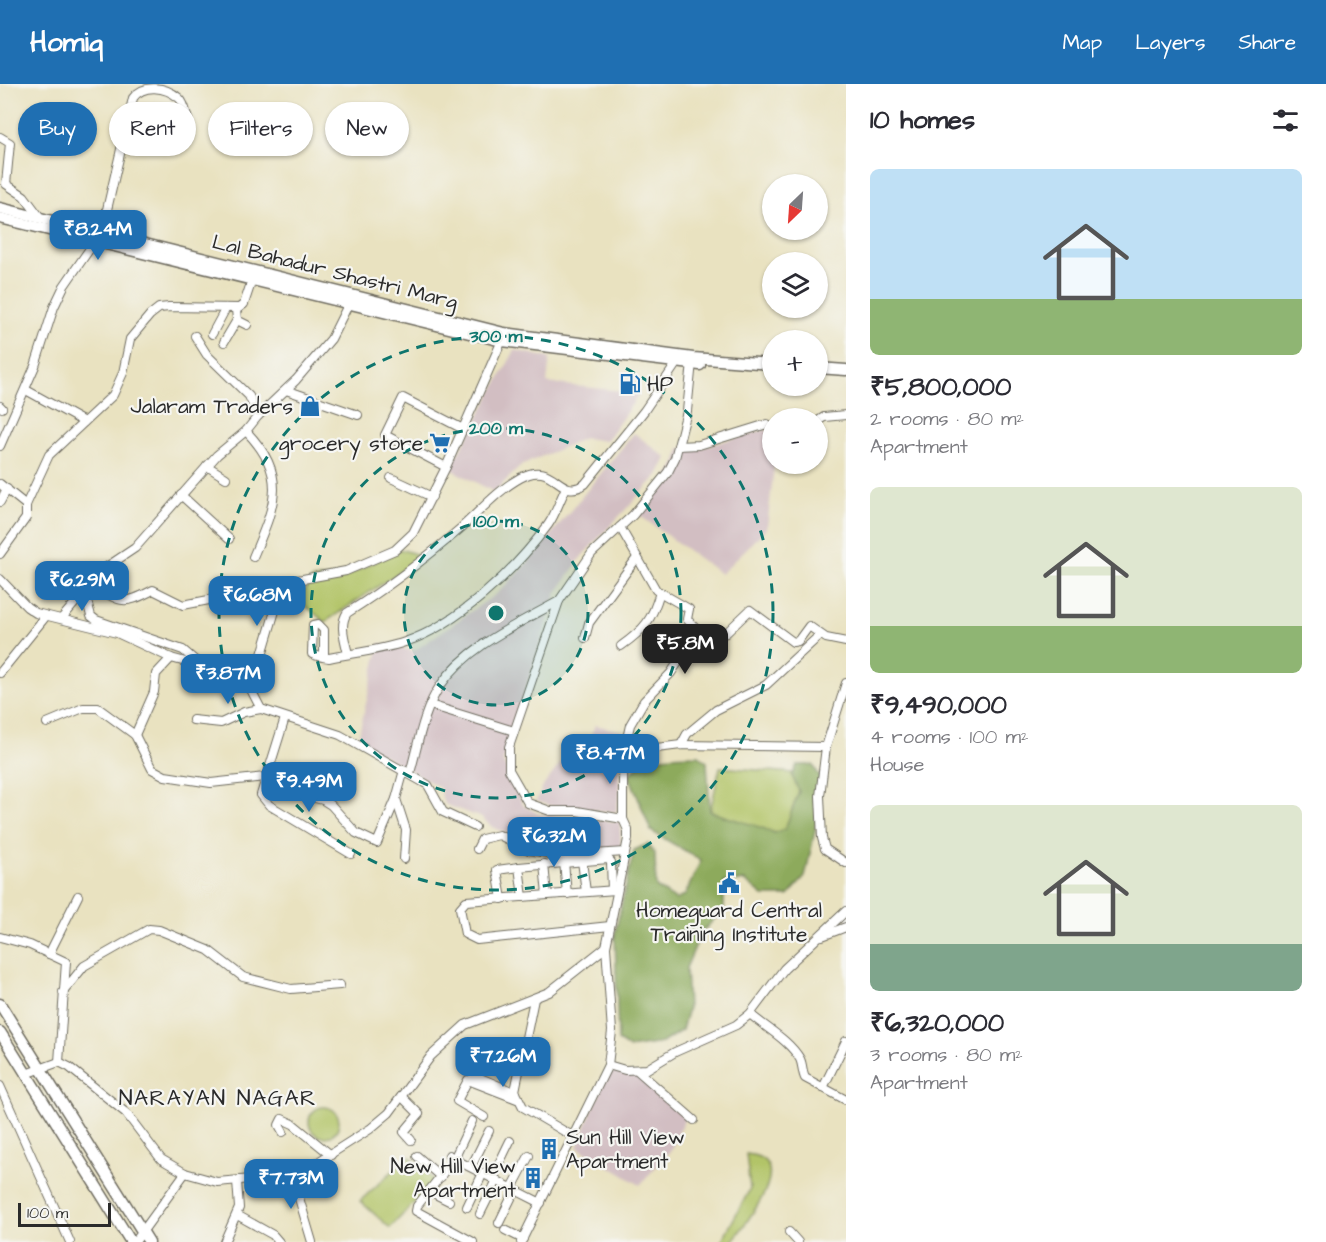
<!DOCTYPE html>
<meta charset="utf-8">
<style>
body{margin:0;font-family:"Architects Daughter",sans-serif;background:#f2f2f3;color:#2b2b33;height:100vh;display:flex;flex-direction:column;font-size:22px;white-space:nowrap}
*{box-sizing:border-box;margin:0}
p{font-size:20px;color:#7c7c81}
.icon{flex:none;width:33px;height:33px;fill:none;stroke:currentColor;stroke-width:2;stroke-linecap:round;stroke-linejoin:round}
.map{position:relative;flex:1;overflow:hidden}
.side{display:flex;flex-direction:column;background:#fff;width:480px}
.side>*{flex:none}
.top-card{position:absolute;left:18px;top:18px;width:570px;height:54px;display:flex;gap:12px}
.needle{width:39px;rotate:205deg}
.fabs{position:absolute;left:762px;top:90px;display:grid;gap:12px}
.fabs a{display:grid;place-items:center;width:66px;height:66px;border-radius:50%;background:#fff;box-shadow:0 2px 4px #0004;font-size:30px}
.scale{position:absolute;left:18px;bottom:15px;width:93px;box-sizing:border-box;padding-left:6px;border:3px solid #2b2b2b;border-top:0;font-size:16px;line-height:21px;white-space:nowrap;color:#2b2b2b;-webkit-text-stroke:4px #f6f6f2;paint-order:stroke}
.price{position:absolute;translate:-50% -51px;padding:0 14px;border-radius:12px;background:#1f6fb2;color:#fff;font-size:20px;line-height:39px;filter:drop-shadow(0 2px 3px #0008)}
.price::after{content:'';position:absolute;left:50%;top:36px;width:18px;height:14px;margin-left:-9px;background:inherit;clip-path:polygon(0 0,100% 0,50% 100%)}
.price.current{background:#222;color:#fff}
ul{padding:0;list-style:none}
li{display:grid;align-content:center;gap:12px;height:318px;padding:0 24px}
li span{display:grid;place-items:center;height:186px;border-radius:9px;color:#555}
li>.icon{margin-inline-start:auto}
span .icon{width:108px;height:108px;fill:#fffc;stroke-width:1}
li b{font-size:26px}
h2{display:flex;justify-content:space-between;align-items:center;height:72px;padding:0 24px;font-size:26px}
.chip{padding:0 21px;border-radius:27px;background:#fff;box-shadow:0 2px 4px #0004;font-size:21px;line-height:54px}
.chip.current{background:#1f6fb2;color:#fff}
header{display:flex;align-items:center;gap:36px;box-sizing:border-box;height:84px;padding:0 30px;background:#1f6fb2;color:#fff}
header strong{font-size:28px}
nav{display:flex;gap:33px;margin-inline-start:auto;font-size:21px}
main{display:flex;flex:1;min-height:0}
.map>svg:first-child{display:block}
</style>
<header>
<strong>Homiq</strong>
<nav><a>Map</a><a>Layers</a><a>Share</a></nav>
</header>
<main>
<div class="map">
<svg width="846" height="1158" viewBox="0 0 846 1158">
<rect width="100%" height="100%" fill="#f6f6f2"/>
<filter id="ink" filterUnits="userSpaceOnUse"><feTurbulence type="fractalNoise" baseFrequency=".0167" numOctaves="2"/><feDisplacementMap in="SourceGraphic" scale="12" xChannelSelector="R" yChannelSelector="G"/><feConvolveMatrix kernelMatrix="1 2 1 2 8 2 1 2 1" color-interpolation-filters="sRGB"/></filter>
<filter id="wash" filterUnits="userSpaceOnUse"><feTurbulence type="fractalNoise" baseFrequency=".008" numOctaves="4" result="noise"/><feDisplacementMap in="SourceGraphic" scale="24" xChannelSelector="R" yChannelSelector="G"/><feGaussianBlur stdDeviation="1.35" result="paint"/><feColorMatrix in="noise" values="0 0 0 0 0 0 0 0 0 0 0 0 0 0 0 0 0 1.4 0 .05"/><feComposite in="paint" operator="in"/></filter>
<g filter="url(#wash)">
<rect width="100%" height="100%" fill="#e9e2c0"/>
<g fill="#d2bec2">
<polygon points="515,266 550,274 547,299 640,309 606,357 585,354 522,381 494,408 450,385"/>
<polygon points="766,345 774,383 767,444 721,490 636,429 660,404 674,383 680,365 700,364"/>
<polygon points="634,349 667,374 658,391 582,472 556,510 503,677 523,721 539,730 620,738 621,765 547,766 492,743 482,734 444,720 439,703 368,662 358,654 380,559 414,567 498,509 531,475"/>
<polygon points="595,641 621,647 618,667 620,709 616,728 551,722 536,717 544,701 580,654 588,658"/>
<polygon points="609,986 638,993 686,1032 671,1066 640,1101 577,1063"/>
</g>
<g fill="#b2c468" stroke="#6e784a" stroke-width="1.5">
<polygon points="399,465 423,472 325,538 302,519 303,508 312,495 349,491"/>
<polygon points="720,683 805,690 793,753 707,741"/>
<circle cx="324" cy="1038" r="15"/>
<path d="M746 1070C800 1075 746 1138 732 1158H721L750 1105Z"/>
<polygon points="409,1072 435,1097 390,1144 360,1117"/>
</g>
<path fill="#8daa5c" stroke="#5c6a44" stroke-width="1.5" d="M699 671 707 678 710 727C731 736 753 739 775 749L785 745 799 707 792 692 797 681H813L820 693 815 747 805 793 788 812H763L745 797 724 798V825L701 849 686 884 688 924 682 946 662 959 629 964 618 957 615 849 634 766 648 760 655 770 656 803 676 816 685 811 701 776 651 747 629 691C647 669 673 672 699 671Z"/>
</g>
<g filter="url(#ink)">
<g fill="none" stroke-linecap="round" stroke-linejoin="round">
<defs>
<g id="minor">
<polyline points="0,53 10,59 6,100 24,112 39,132"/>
<polyline points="237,236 247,241"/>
<polyline points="212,250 226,224"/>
<polyline points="195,252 207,271 249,312 258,332"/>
<polyline points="224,258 237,236 236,225"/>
<polyline points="26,306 84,338"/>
<polyline points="286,306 358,331"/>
<polyline points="0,322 2,324"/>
<polyline points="818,337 824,333 846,331"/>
<path d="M246 347C289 392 275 421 253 473"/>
<path d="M0 362 35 282 54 223 64 202 102 147 133 14C143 0 165 2 179 14 185 19 186 29 188 36"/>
<polyline points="678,362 699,361 767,340"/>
<polyline points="207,382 226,394"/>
<polyline points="446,383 385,351 403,314 463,345"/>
<polyline points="391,394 432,413"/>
<polyline points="0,400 26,421"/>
<polyline points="181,411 229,455"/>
<polyline points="0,418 7,405"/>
<polyline points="620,443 656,506 689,525 687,535 696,545 692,561"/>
<polyline points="0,470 26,434 26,421 49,371 113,311 123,289 130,255 150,231 159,224 169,223 239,224 244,220 253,193"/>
<polyline points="0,495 27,523 36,529 117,549 171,574 245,594 261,625 340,651 428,701 443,728 475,743"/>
<path d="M91 498C119 519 123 522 153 506L183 521 245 509 271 512 277 520 261 574"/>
<polyline points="84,506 91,532 96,536 183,566 198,579"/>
<polyline points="276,515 292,497 346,487 395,466 413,449 446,383 503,254"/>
<polyline points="62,534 105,484 135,464 217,371 246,347 258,332 296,296 331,255 350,217"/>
<polyline points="585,554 589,539 636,475"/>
<path d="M621 562C645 545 652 536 660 508"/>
<path d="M348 570C345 556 339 541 347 529 387 504 425 475 461 444 479 428 498 406 520 394 555 374 558 418 585 400L644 327 676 280"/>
<path d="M324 573V546L318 540 313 541 312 570C318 573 323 573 329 574 354 569 381 566 405 558 459 540 515 486 548 441 556 430 560 415 566 404"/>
<polyline points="0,589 46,532"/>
<polyline points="846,599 826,663 820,712 822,754 825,765 846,779"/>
<polyline points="430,621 514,647"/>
<polyline points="285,634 261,711 269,721 351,770"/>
<polyline points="193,636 221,639 244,628 261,625"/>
<polyline points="47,639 83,624 98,624 135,651 152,685 165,692 211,699 265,693 299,710 323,716 331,721 356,749 377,759 396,715"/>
<polyline points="135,651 154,608 156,590 171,574"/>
<polyline points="681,661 687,650 716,626 766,601 820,551"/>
<polyline points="624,668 681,661 826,663"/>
<polyline points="404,686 396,715 406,746 404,775"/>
<path d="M410 689C418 661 423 627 440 602 467 562 518 540 559 517"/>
<polyline points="623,735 577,727 550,727 528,719 509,686 509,663 559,517 592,469 633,431 668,388 675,374 687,327 692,278"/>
<polyline points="477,765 482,755 499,751 529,766 563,772 625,768"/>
<polyline points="582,777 586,808"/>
<polyline points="564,778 567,810"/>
<polyline points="544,780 547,811"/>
<polyline points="523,813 519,783 608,775 611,778 612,806"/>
<polyline points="502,815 497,786 519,783"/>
<polyline points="610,842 477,856 465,850 460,824 466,817 616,806"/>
<polyline points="822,852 846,843"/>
<polyline points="0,853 30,861 66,878 59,978"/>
<polyline points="49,870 78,812"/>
<polyline points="63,908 84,882 149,845 159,846 208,866 243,893 291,905 340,901"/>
<polyline points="534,915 515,1007 523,1023 574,1053"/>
<path d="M750 930C766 944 789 956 800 975 803 981 802 988 805 994L846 1016"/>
<polyline points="608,981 625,986 647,985 675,968 736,941 750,930 784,885 846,827"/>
<polyline points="638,987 694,1036"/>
<polyline points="26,990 59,978 69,983 126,1029 161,1075 185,1089 217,1098 264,1094 318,1078 370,1045 389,1029 431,972 465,941 549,908 606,863 628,755 628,746 623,735 623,697 624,668 630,641 644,617 671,589 688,563 726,549 750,526 793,558 798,557 809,542 826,554 846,558"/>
<polyline points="0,1002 70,1158"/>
<polyline points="823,1004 846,957"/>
<path d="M516 1009 473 991 491 965C503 970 508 980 520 985"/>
<polyline points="402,1013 419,1030 404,1048 411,1056"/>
<polyline points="484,1033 457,1017 468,996 517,1015"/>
<polyline points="283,1048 279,1041 282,1035 293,1040 331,1071"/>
<polyline points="449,1071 454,1075 472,1037"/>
<polyline points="417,1072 441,1093"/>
<polyline points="471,1083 489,1047"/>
<polyline points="291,1087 312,1158"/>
<polyline points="492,1094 510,1057"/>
<polyline points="512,1104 529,1072"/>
<polyline points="429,1107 449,1117"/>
<polyline points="467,1123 483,1089"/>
<polyline points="480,1130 497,1096"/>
<polyline points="237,1131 273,1151 279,1158"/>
<polyline points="499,1139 515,1106"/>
<polyline points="505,1146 523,1155"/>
<polyline points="789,1148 798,1158"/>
<polyline points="135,1158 185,1089"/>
<polyline points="224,1158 239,1124 237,1097"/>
<polyline points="473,1158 416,1127 417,1122 454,1075 541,1119"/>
<polyline points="521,1158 608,981 612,947 606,863"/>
</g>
<g id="major">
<polyline points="0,124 504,249 693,274 772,280"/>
<polyline points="0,134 502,257 700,281"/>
<polyline points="818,284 846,286"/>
<polyline points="0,920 149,1158"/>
<polyline points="0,948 131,1158"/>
</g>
</defs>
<use href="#minor" stroke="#6e6b5f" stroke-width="10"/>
<use href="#major" stroke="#6e6b5f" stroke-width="13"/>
<use href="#minor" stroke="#fff" stroke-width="8"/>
<use href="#major" stroke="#fff" stroke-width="10"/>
</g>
</g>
<circle cx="496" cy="529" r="92" fill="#0f766e" fill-opacity=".12"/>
<g fill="none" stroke="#0f766e" stroke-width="3" stroke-dasharray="10 8">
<circle cx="496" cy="529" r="92"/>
<circle cx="496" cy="529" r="185"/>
<circle cx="496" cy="529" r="277"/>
</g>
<defs>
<symbol id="fuel-bare" viewBox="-9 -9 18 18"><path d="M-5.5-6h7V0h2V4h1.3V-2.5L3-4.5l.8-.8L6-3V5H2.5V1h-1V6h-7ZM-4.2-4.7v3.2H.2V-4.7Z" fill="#1f6fb2" stroke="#f6f6f2" stroke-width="2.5" paint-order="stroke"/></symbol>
<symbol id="shop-bare" viewBox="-9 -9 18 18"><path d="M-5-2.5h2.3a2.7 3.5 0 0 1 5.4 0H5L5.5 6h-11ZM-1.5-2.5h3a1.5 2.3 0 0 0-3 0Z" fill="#1f6fb2" stroke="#f6f6f2" stroke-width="2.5" paint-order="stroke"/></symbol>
<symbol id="supermarket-bare" viewBox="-9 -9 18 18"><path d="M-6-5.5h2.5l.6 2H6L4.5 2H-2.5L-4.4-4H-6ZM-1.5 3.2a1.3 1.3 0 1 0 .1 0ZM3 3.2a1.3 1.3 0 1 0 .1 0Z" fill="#1f6fb2" stroke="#f6f6f2" stroke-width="2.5" paint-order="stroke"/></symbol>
<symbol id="civic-bare" viewBox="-9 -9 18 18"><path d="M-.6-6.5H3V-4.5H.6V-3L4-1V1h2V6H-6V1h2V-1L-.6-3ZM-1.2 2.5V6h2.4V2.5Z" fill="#1f6fb2" stroke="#f6f6f2" stroke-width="2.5" paint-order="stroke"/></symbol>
<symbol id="building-bare" viewBox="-9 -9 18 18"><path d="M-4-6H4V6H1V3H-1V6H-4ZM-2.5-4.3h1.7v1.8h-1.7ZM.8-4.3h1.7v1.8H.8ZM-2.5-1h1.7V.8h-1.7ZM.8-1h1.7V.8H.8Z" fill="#1f6fb2" stroke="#f6f6f2" stroke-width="2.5" paint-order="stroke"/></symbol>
</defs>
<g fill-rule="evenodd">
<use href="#fuel-bare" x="615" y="285" width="30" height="30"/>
<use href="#shop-bare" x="295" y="307" width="30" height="30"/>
<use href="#supermarket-bare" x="425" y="344" width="30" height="30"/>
<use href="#civic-bare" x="714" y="784" width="30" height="30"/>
<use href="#building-bare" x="534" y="1050" width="30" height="30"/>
<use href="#building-bare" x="518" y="1079" width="30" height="30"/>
</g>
<g text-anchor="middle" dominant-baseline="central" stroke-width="4.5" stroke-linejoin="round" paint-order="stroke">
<g font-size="21" fill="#2b2b2b" stroke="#f6f6f2">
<text transform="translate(335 188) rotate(14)">Lal Bahadur Shastri Marg</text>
</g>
<g font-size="21" fill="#2b2b2b" stroke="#f6f6f2" text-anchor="end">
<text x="647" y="300" text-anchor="start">HP</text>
<text x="293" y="322">Jalaram Traders</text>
<text x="423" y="359">grocery store</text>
<text x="729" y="826" text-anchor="middle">Homeguard Central<tspan x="729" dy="24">Training Institute</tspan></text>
<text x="566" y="1053" text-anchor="start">Sun Hill View<tspan x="566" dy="24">Apartment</tspan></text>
<text x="516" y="1082">New Hill View<tspan x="516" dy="24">Apartment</tspan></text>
</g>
<g font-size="22" letter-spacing="1.5" fill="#2b2b2b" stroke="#f6f6f2">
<text x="218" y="1014">NARAYAN NAGAR</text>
</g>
</g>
<circle cx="496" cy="529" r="9" fill="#0f766e" stroke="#f6f6f2" stroke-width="3"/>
<g font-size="18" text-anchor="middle" font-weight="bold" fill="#0f766e" stroke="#f6f6f2" stroke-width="4.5" stroke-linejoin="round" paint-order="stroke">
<text x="496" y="258">300 m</text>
<text x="496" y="350">200 m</text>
<text x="496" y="443">100 m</text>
</g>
</svg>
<div class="fabs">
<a><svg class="needle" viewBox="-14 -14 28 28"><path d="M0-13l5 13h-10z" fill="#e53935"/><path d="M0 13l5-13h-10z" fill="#7c7c81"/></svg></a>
<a><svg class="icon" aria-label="layers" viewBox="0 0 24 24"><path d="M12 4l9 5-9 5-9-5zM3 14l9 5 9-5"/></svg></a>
<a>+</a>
<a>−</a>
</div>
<div class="scale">100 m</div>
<b class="price" style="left:98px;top:177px">₹8.24M</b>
<b class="price" style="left:82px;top:528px">₹6.29M</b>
<b class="price" style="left:257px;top:543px">₹6.68M</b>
<b class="price current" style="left:685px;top:591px">₹5.8M</b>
<b class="price" style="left:228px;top:621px">₹3.87M</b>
<b class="price" style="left:610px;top:701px">₹8.47M</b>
<b class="price" style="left:309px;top:729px">₹9.49M</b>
<b class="price" style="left:554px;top:784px">₹6.32M</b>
<b class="price" style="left:503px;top:1004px">₹7.26M</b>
<b class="price" style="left:291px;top:1126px">₹7.73M</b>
<div class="top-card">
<a class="chip current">Buy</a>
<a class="chip">Rent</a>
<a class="chip">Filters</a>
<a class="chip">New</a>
</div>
</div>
<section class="side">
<h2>10 homes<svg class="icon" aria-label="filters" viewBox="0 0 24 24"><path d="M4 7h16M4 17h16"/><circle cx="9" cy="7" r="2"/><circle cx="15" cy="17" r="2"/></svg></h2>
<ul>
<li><span style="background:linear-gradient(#bfe0f5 70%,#8fb573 0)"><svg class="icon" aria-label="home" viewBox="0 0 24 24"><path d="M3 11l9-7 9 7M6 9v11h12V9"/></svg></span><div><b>₹5,800,000</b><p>2 rooms · 80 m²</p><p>Apartment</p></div></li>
<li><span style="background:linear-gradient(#dfe7d0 75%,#8fb573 0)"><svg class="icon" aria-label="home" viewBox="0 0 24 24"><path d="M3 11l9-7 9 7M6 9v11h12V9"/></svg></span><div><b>₹9,490,000</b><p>4 rooms · 100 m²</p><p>House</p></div></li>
<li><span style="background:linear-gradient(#dfe7d0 75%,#7fa58c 0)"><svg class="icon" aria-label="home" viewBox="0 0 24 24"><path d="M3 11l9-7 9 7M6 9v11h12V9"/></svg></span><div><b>₹6,320,000</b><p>3 rooms · 80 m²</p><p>Apartment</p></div></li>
</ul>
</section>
</main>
